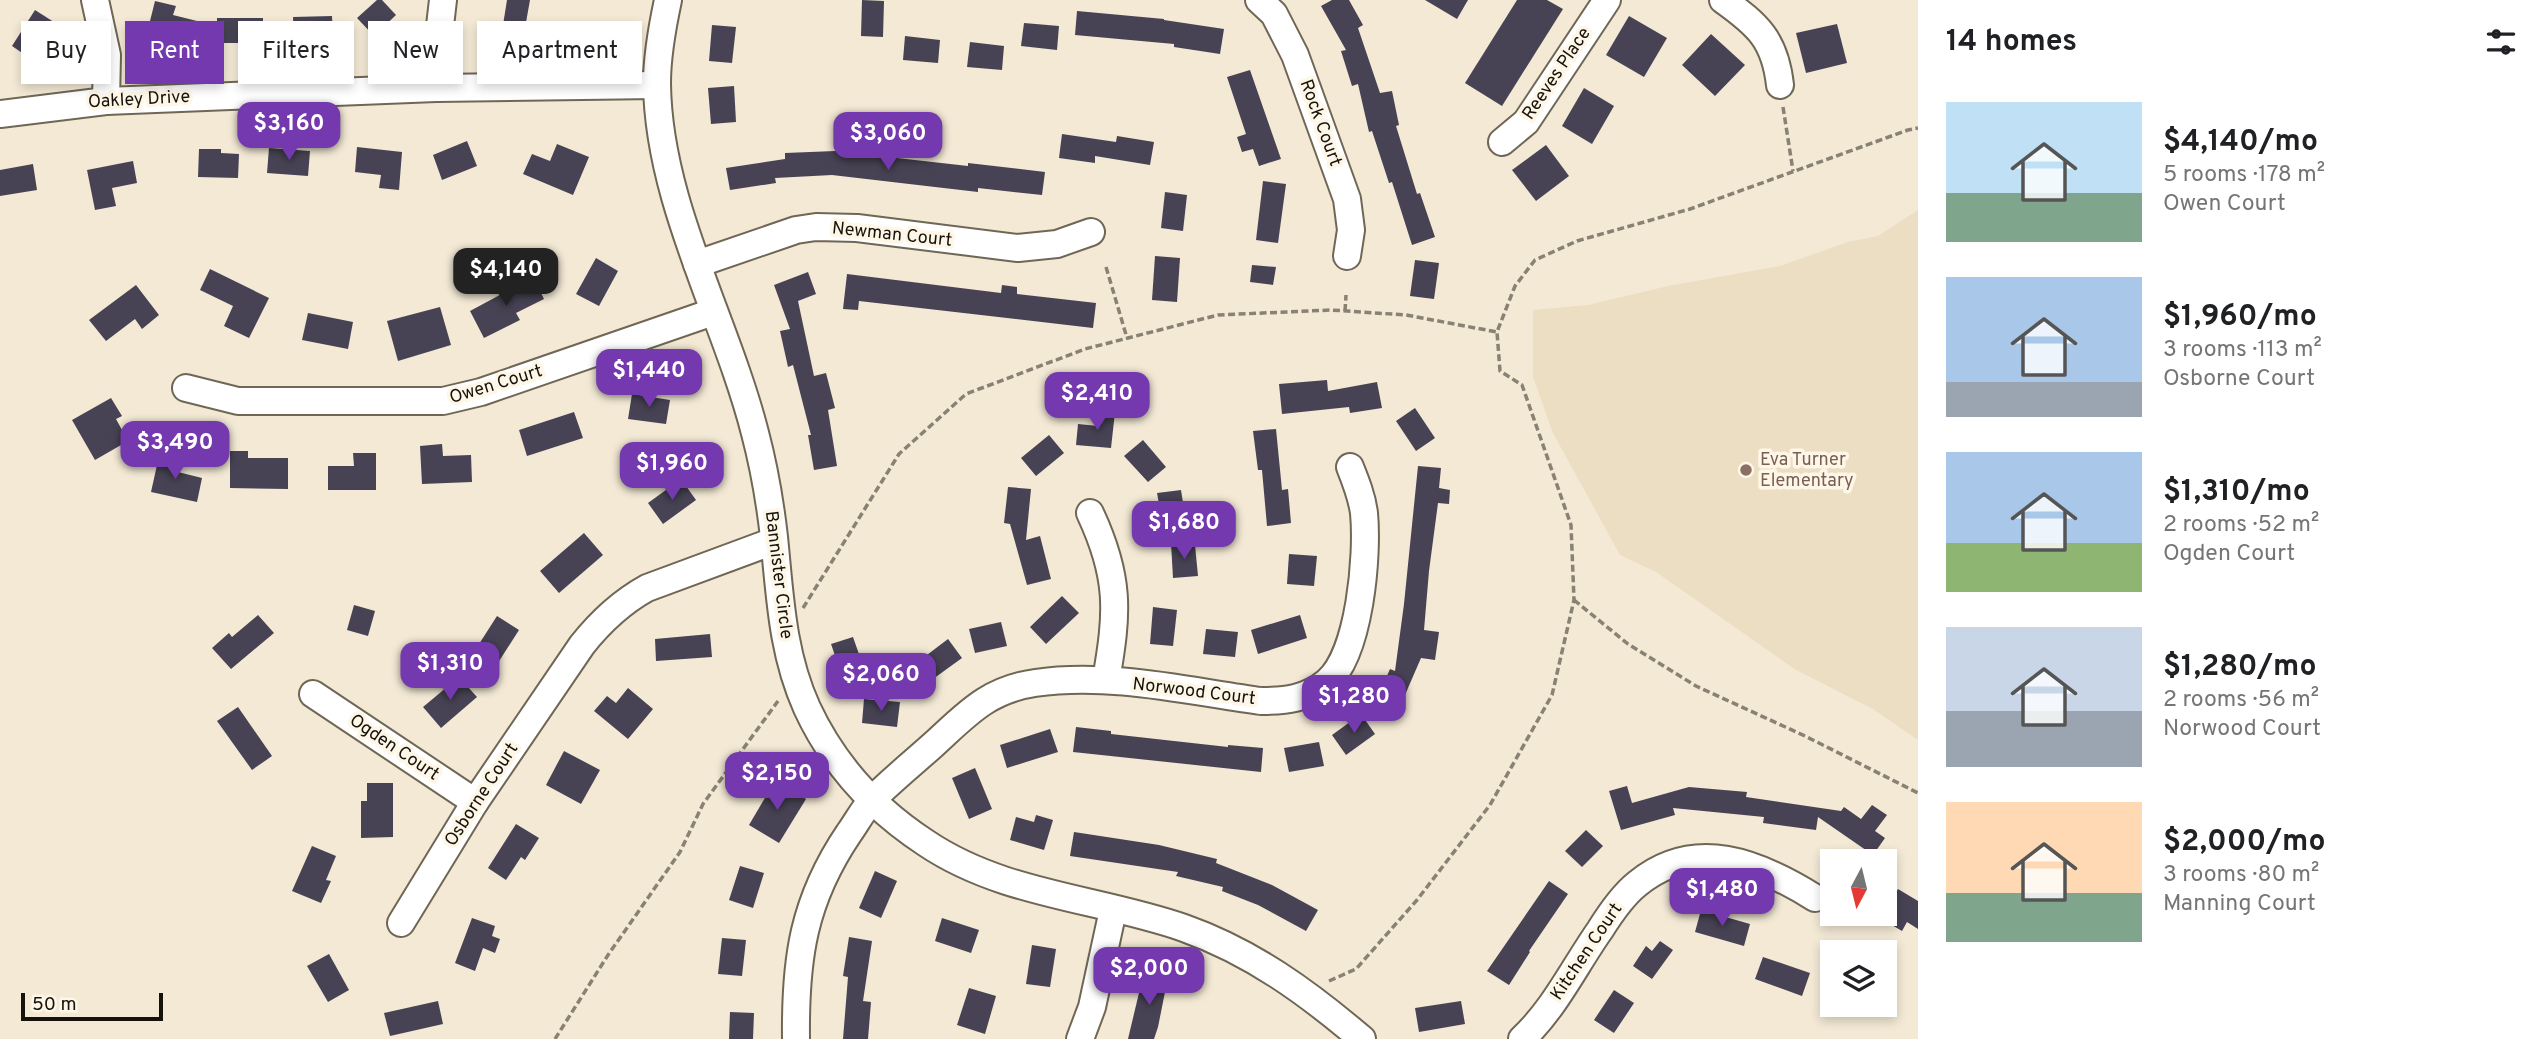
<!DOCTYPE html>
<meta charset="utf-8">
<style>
body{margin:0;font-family:Overpass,sans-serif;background:#f2f2f2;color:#202124;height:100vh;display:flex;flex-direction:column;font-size:26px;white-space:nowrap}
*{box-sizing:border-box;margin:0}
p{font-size:23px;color:#757577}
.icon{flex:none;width:38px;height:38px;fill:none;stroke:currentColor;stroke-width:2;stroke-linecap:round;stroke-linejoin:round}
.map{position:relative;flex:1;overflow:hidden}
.panel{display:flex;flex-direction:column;background:#fff;width:630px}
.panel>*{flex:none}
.top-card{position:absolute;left:21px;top:21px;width:665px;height:63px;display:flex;gap:14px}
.needle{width:46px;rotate:187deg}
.fabs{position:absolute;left:1820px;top:849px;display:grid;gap:14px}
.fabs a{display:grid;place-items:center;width:77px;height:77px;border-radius:0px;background:#fff;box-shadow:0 4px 10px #0003;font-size:35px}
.scale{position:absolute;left:21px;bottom:18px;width:142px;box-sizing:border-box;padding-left:7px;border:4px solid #16130c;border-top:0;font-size:19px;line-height:24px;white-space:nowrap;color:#16130c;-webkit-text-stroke:5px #fef6e6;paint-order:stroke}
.price{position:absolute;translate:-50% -60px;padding:0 16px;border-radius:14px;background:#7439ae;color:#fff;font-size:23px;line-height:46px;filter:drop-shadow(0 2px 4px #0008)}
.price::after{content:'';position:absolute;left:50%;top:42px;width:21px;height:16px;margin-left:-10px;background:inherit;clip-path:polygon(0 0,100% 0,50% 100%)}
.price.active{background:#222;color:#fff}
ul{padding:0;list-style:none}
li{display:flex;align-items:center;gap:21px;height:175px;padding:0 28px}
li span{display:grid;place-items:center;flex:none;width:196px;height:140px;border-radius:0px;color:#555}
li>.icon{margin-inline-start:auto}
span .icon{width:84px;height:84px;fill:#fffc;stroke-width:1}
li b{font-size:30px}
h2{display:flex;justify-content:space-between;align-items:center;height:84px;padding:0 28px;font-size:30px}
.pill{padding:0 24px;border-radius:0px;background:#fff;box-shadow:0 4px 10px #0003;font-size:24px;line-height:63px}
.pill.active{background:#7439ae;color:#fff}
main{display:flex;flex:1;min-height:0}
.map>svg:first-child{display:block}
</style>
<main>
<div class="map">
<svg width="1918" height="1039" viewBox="0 0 1918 1039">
<rect width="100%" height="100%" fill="#f3e9d5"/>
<polygon fill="#ebdec3" points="1918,210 1918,740 1873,709 1796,670 1656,572 1620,555 1553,433 1533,377 1533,310 1588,305 1668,286 1780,266 1848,242 1878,236"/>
<g fill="#474354">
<polygon points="377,0 382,0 396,15 374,36 357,18"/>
<polygon points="507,0 530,0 525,28 503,25"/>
<polygon points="862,0 884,1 883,37 861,36"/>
<polygon points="1332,0 1349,0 1363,25 1358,28 1380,93 1392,91 1399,125 1396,126 1417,194 1420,193 1435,237 1412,245 1392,182 1389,183 1372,131 1369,132 1358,84 1352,86 1341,51 1346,50 1321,6"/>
<polygon points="1425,0 1468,0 1457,19"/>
<polygon points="1517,0 1547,0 1563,9 1502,106 1465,83"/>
<polygon points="155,1 176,6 173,15 197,21 191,45 175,41 174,44 146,37"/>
<polygon points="35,10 57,24 34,61 12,46"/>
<polygon points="1077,11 1164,19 1164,20 1224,29 1220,54 1174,47 1174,44 1075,35"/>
<polygon points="332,16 333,39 294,41 293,17"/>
<polygon points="1629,16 1667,38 1644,77 1606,55"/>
<rect x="217" y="18" width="46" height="25"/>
<polygon points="1024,23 1059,26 1057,50 1021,46"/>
<polygon points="1837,24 1847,63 1806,73 1796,33"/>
<polygon points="712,25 736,27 732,63 709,61"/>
<polygon points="1711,34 1745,65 1715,96 1682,65"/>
<polygon points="905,36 940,40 938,63 903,60"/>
<polygon points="970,42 1004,46 1002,70 967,67"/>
<polygon points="1250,70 1281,159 1259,166 1253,149 1242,152 1237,137 1246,134 1227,77"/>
<polygon points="734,86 736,122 711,124 708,88"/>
<polygon points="1584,88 1614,106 1592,144 1562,126"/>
<polygon points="1062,134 1116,142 1117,136 1154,142 1150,165 1095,156 1095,163 1059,158"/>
<polygon points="467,141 477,166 442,180 433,155"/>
<polygon points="557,144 589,157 573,195 523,174 532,154 550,161"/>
<polygon points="1546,145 1569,176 1536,201 1512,170"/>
<polygon points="357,147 402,152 399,190 379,188 381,175 355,172"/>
<polygon points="269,148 310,151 308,176 267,173"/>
<polygon points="199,149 221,149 221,153 239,154 238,178 198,177"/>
<polygon points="835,151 968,166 968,163 1045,172 1042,195 978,188 978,192 832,175 775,178 776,183 730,190 726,168 785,159 785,153"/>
<polygon points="133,161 137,183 112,188 116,206 95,210 87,170"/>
<polygon points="33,164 37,190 0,196 0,170"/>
<polygon points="1263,181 1286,184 1278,243 1256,240"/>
<polygon points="1165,192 1187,195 1183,231 1161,228"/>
<polygon points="1155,256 1180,258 1177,302 1152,300"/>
<polygon points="596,258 618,271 599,306 576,294"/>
<polygon points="1415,260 1439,263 1434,299 1410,296"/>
<polygon points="1252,265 1276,267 1273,285 1250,282"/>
<polygon points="210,269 269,298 249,338 224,326 233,306 200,290"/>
<polygon points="808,272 816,294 798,301 814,376 826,373 835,408 828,410 837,466 814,470 808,435 811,435 793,365 788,367 780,331 790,329 774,285"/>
<polygon points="847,274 1001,293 1002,285 1017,287 1017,294 1096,303 1093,328 859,301 858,310 843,309"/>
<polygon points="533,277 544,299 516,313 520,320 484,338 470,311"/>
<polygon points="136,285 159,315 142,329 135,319 106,341 89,320"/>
<polygon points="440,307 451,345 398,361 387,321"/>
<polygon points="308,313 353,322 348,349 302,340"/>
<polygon points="1327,380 1328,391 1377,382 1382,408 1350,413 1349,407 1282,414 1279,384"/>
<polygon points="632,394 670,400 666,424 628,419"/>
<polygon points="111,398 122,416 116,419 128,441 95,460 72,420"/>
<polygon points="1415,408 1435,438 1416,451 1396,421"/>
<polygon points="1099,410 1115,412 1111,448 1076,445 1078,424 1098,426"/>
<polygon points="574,412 583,438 527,456 519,430"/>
<polygon points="1276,429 1282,490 1288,489 1291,523 1267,526 1262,470 1258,470 1253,431"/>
<polygon points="1049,435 1064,453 1036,476 1021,458"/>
<polygon points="1143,440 1166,467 1148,482 1124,456"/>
<polygon points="442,444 443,456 471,455 472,482 422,484 420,446"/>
<polygon points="230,451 248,451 248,458 288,458 288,489 230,488"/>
<polygon points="353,453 376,453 376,490 328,490 328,466 354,466"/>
<polygon points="159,456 180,461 178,472 202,478 197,502 151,492"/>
<polygon points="1418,466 1441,468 1439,488 1450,490 1449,504 1438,503 1429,571 1424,630 1439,632 1435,660 1421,658 1398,711 1376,701 1390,669 1395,671 1404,604"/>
<polygon points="681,479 696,500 663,524 648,503"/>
<polygon points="1008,487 1031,489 1026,540 1040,536 1051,579 1027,585 1010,524 1004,523"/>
<polygon points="1181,490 1188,534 1170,536 1169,525 1163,526 1157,493"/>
<polygon points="584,533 603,555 559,593 540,571"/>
<polygon points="1171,543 1195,545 1198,576 1173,578"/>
<polygon points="1289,554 1317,556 1314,586 1287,584"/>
<polygon points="1062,596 1079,613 1046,644 1030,627"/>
<polygon points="354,605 375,611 368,636 347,630"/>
<polygon points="1153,607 1177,610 1173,646 1150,644"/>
<polygon points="258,615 274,633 231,669 212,648 229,633 232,637"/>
<polygon points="1300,615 1307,638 1258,654 1251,630"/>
<polygon points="497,616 519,630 494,669 472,655"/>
<polygon points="1001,622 1007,646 975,653 969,629"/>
<polygon points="1206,629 1238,632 1235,657 1203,654"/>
<polygon points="710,634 712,657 656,661 655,639"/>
<polygon points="853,637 868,680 846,687 831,644"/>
<polygon points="948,639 962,658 933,679 919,661"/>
<polygon points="459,677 477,697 441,728 423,707"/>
<polygon points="628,688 653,709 628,739 594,711 607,696 616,703"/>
<polygon points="864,699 900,702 897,727 862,723"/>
<polygon points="238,707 272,756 252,770 217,721"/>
<polygon points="1361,714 1375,734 1346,755 1332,735"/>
<polygon points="1076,727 1111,731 1111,734 1228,747 1228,745 1263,748 1261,772 1073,752"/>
<polygon points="1050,729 1058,752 1007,768 1000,745"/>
<polygon points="1319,742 1324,766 1289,772 1284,748"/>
<polygon points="564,751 600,770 581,804 546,785"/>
<polygon points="975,768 992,809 969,819 952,778"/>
<polygon points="775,781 806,799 779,843 749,825"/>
<polygon points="367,783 393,783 393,837 361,838 361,801 367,801"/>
<polygon points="1627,786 1632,803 1689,787 1747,792 1746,797 1841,811 1844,807 1861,819 1872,805 1887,815 1875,831 1885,838 1873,855 1818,817 1816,830 1763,823 1764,817 1673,808 1675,815 1621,830 1609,791"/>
<polygon points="1036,815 1053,820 1044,850 1010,840 1016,817 1034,822"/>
<polygon points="516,824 539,838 525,860 521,857 506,880 488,868"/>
<polygon points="1586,830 1603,846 1582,867 1565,851"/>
<polygon points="1074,832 1159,845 1217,859 1216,863 1272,885 1318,910 1306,931 1258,905 1222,891 1223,887 1176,876 1178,872 1070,856"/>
<polygon points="312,846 336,856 326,880 331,881 321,903 292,891"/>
<polygon points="740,866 764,873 753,908 729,900"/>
<polygon points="875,871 897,881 881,918 859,908"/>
<polygon points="1549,881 1568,894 1529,951 1530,952 1509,985 1487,971"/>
<polygon points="1898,889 1918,901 1918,929 1907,922 1902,931 1880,918"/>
<polygon points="1701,910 1750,924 1744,946 1695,932"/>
<polygon points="472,918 495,926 492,936 500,939 495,953 483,948 475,971 455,963"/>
<polygon points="942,918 979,930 971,953 935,941"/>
<polygon points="849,937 872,941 863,1001 871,1002 868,1039 843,1039 848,977 843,976"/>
<polygon points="722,938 746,940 742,976 718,974"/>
<polygon points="1660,941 1673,950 1652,979 1633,966 1646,946 1652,951"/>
<polygon points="1032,945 1056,949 1050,987 1026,984"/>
<polygon points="329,954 349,990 328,1002 307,966"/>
<polygon points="1763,957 1810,973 1802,996 1755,979"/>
<polygon points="1144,972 1168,977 1158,1027 1154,1039 1128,1039"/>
<polygon points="969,988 996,996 985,1034 957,1025"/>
<polygon points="1614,990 1634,1003 1614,1033 1594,1020"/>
<polygon points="438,1001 443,1024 390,1036 384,1013"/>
<polygon points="1461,1001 1465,1024 1419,1032 1415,1008"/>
<polygon points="730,1012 754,1013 753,1039 729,1039"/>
</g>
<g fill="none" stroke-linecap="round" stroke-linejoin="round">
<defs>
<g id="minor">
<polyline points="95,0 107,55 106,101"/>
<path d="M668 0C662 28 657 55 657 83 658 203 726 319 755 433 764 467 770 502 774 537 780 596 782 653 807 708 833 764 874 809 926 843 1003 895 1098 898 1184 928 1252 952 1308 993 1362 1039"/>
<polyline points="1259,0 1274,14 1295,55 1347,199 1351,230 1347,256"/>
<path d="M1723 0C1758 25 1775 40 1780 85"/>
<polyline points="436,88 438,43 443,0"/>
<polyline points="0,114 106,101 436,88 657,85"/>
<polyline points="1502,142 1526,122 1607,0"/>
<polyline points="697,264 796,230 816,227 857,228 1018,248 1057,244 1091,232"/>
<polyline points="186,388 238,401 443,401 481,392 713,312"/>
<path d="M1090 513C1120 577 1118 612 1106 680"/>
<polyline points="313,694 475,802"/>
<path d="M401 923 475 802 582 645C601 621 620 603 647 588L774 541"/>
<path d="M796 1039C795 959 803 901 849 833 857 822 864 808 874 798 892 780 913 763 933 745 966 715 987 690 1035 683 1108 672 1188 691 1261 701 1285 701 1307 699 1327 682 1360 654 1368 555 1364 513 1362 497 1356 482 1350 467"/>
<polyline points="1080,1039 1092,1007 1113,910"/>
<path d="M1522 1039C1555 1008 1574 967 1600 930 1610 914 1622 896 1637 884 1695 836 1759 863 1815 898"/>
</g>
</defs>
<use href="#minor" stroke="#6f6655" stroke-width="30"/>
<g stroke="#888274" stroke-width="3.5" stroke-dasharray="7 3.5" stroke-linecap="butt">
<polyline points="1783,107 1793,171"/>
<polyline points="1106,267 1127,338"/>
<polyline points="1345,311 1346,295"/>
<polyline points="1574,600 1628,644 1696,686 1805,736 1918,793"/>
<polyline points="803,608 899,454 966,394 1085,349 1218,315 1331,310 1406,315 1497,332"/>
<polyline points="1329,981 1356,969 1417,900 1490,805 1552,695 1574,600 1571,525 1522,385 1500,371 1497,332 1515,286 1535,260 1577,241 1690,209 1908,130 1918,128"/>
<polyline points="555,1039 608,955 680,852 703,804 778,701"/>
</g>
<use href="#minor" stroke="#fff" stroke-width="26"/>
</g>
<circle fill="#8d6e63" stroke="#fef6e6" stroke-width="2.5" cx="1746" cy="470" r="7"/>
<g text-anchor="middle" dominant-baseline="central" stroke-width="7" stroke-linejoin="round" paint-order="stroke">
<g font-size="18" fill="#16130c" stroke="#fef6e6">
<text transform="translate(1557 74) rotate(-56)">Reeves Place</text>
<text transform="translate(139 100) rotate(-3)">Oakley Drive</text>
<text transform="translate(1320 123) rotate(70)">Rock Court</text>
<text transform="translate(892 235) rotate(6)">Newman Court</text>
<text transform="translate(496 385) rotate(-17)">Owen Court</text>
<text transform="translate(778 575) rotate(83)">Bannister Circle</text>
<text transform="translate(1194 692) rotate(7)">Norwood Court</text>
<text transform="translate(394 748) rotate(34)">Ogden Court</text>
<text transform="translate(482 795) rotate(-57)">Osborne Court</text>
<text transform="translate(1587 952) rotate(-56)">Kitchen Court</text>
</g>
<g font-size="18" fill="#785e54" stroke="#fef6e6" text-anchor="start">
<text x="1760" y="460">Eva Turner<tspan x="1760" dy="21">Elementary</tspan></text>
</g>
</g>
</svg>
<div class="fabs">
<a><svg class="needle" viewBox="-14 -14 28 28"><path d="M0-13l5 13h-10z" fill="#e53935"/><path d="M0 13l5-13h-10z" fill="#757577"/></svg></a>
<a><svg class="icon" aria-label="layers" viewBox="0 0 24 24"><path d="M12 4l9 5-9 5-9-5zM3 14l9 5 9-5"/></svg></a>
</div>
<div class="scale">50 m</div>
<b class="price" style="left:289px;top:162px">$3,160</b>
<b class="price" style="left:888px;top:172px">$3,060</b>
<b class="price active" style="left:506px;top:308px">$4,140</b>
<b class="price" style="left:649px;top:409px">$1,440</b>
<b class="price" style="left:1097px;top:432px">$2,410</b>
<b class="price" style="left:175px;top:481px">$3,490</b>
<b class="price" style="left:672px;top:502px">$1,960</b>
<b class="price" style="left:1184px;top:561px">$1,680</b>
<b class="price" style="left:450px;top:702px">$1,310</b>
<b class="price" style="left:881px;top:713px">$2,060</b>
<b class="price" style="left:1354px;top:735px">$1,280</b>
<b class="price" style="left:777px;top:812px">$2,150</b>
<b class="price" style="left:1722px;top:928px">$1,480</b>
<b class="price" style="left:1149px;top:1007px">$2,000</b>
<div class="top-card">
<a class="pill">Buy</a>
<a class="pill active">Rent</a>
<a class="pill">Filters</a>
<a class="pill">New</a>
<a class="pill">Apartment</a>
</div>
</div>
<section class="panel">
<h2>14 homes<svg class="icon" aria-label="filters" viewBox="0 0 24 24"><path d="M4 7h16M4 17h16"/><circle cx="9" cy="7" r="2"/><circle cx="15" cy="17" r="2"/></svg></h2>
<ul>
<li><span style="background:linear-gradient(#bfe0f5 65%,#7fa58c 0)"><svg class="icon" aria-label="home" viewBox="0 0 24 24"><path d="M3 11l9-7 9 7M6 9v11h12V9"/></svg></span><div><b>$4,140/mo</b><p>5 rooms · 178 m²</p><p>Owen Court</p></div></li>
<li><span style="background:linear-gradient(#a9c7e8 75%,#9aa5b1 0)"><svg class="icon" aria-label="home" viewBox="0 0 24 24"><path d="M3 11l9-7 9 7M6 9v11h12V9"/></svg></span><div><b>$1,960/mo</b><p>3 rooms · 113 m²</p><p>Osborne Court</p></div></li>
<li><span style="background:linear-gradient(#a9c7e8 65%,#8fb573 0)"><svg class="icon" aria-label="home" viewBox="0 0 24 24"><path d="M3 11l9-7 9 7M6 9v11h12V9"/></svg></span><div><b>$1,310/mo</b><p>2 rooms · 52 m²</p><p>Ogden Court</p></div></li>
<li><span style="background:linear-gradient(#c9d6e8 60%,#9aa5b1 0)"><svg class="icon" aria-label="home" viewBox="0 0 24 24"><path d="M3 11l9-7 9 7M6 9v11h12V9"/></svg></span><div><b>$1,280/mo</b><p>2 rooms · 56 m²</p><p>Norwood Court</p></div></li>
<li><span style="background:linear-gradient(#ffd9b3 65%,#7fa58c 0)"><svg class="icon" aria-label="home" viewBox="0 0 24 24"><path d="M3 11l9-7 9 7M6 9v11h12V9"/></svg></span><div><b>$2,000/mo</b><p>3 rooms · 80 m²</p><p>Manning Court</p></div></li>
</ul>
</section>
</main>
